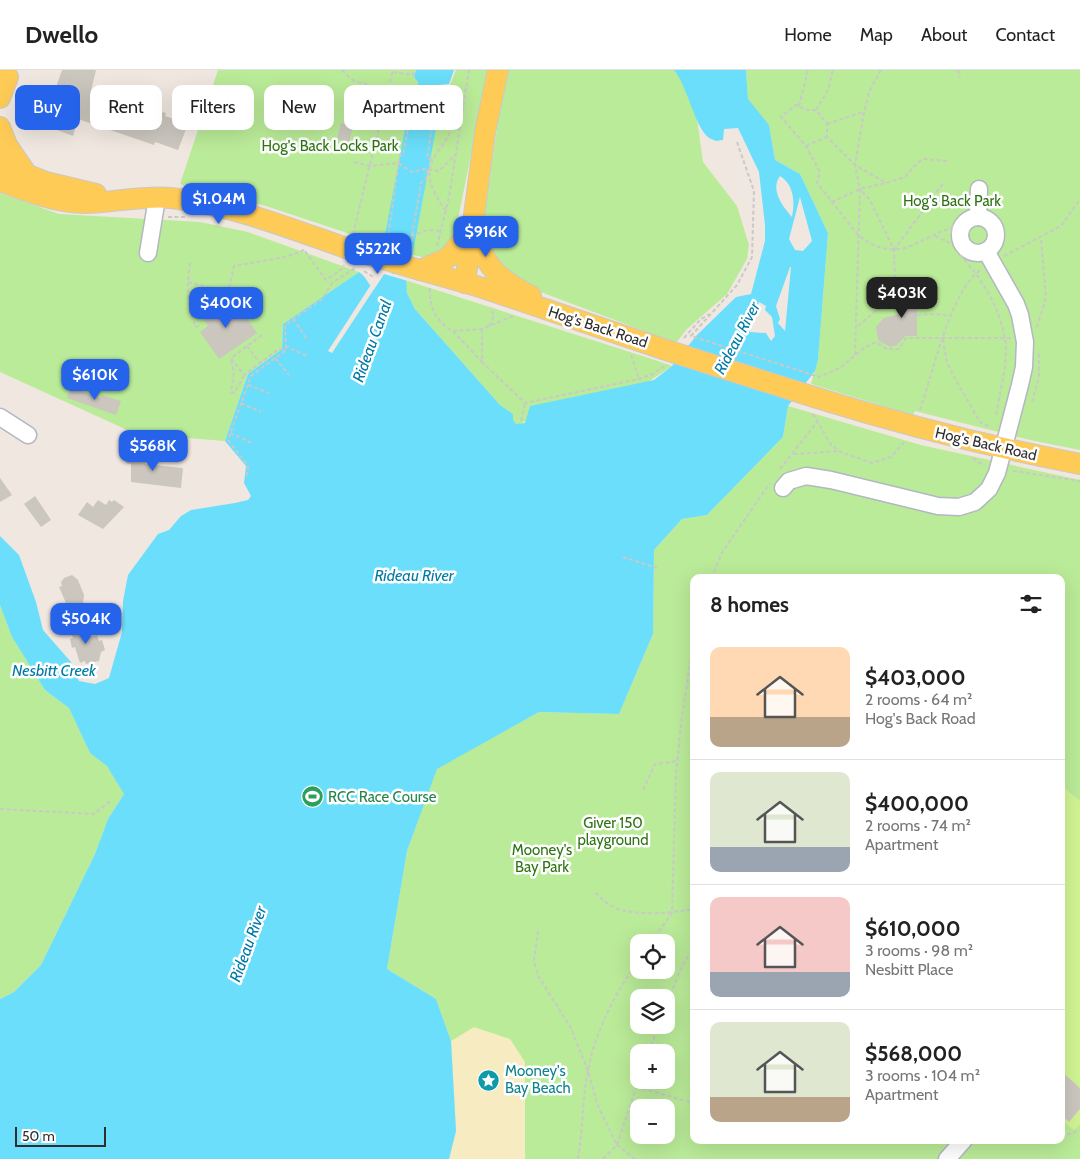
<!DOCTYPE html>
<meta charset="utf-8">
<style>
body{margin:0;font-family:Cabin,sans-serif;background:#f6f6f6;color:#222;height:100vh;display:flex;flex-direction:column;font-size:19px;white-space:nowrap}
*{box-sizing:border-box;margin:0}
p{font-size:16px;color:#767676}
.icon{flex:none;width:28px;height:28px;fill:none;stroke:currentColor;stroke-width:2;stroke-linecap:round;stroke-linejoin:round}
.map{position:relative;flex:1;overflow:hidden}
.side{position:absolute;left:690px;top:504px;width:375px;height:570px;display:flex;flex-direction:column;background:#fff;border-radius:10px;box-shadow:0 5px 20px #0002}
.side>*{flex:none}
.banner{position:absolute;left:15px;top:15px;width:475px;height:45px;display:flex;gap:10px}
.tools{position:absolute;left:630px;top:864px;display:grid;gap:10px}
.tools a{display:grid;place-items:center;width:45px;height:45px;border-radius:10px;background:#fff;box-shadow:0 5px 20px #0002;font-size:25px}
.scale{position:absolute;left:15px;bottom:12px;width:91px;box-sizing:border-box;padding-left:5px;border:2px solid #2e2e2e;border-top:0;font-size:14px;line-height:18px;white-space:nowrap;color:#2e2e2e;-webkit-text-stroke:4px #fff;paint-order:stroke}
.price{position:absolute;translate:-50% -42px;padding:0 11px;border-radius:10px;background:#2563eb;color:#fff;font-size:16px;line-height:32px;filter:drop-shadow(0 1px 2px #0008)}
.price::after{content:'';position:absolute;left:50%;top:30px;width:15px;height:11px;margin-left:-8px;background:inherit;clip-path:polygon(0 0,100% 0,50% 100%)}
.price.on{background:#222;color:#fff}
ul{padding:0;list-style:none}
li{display:flex;align-items:center;gap:15px;height:125px;padding:0 20px}
li+li{border-top:1px solid #e0e0e0}
li span{display:grid;place-items:center;flex:none;width:140px;height:100px;border-radius:10px;color:#555}
li>.icon{margin-inline-start:auto}
span .icon{width:60px;height:60px;fill:#fffc;stroke-width:1}
li b{font-size:21px}
h2{display:flex;justify-content:space-between;align-items:center;height:60px;padding:0 20px;font-size:21px}
.tag{padding:0 18px;border-radius:10px;background:#fff;box-shadow:0 5px 20px #0002;font-size:18px;line-height:45px}
.tag.on{background:#2563eb;color:#fff}
header{display:flex;align-items:center;gap:30px;box-sizing:border-box;height:70px;padding:0 25px;background:#fff;border-bottom:1px solid #e0e0e0}
header strong{font-size:24px}
nav{display:flex;gap:28px;margin-inline-start:auto;font-size:18px}
.map>svg:first-child{display:block}
</style>
<header>
<strong>Dwello</strong>
<nav><a>Home</a><a>Map</a><a>About</a><a>Contact</a></nav>
</header>
<div class="map">
<svg width="1080" height="1089" viewBox="0 0 1080 1089">
<rect width="100%" height="100%" fill="#f0e8e0"/>
<g fill="#baeb98" fill-rule="evenodd">
<polygon points="218,0 416,0 414,7 418,12 418,23 389,177 266,136 180,114"/>
<polygon points="456,0 491,0 480,40 453,174 431,189 409,184 439,19 442,16 450,15"/>
<polygon points="509,0 674,0 682,10 697,49 703,92 737,136 749,175 747,189 727,224 687,259 676,273 530,218 496,198 482,162 498,51"/>
<polygon points="746,0 1080,0 1080,380 1030,370 915,341 913,345 811,314 818,290 828,163 800,104 775,90 769,55 748,30"/>
<polygon points="0,123 59,144 200,152 248,162 359,202 283,254 282,279 248,304 225,371 136,364 0,302"/>
<polygon points="405,210 658,291 672,296 648,312 531,336 526,351 518,355 513,352 513,344 500,335 415,239 407,223"/>
<path d="M788 336 921 375 1080 410V1089H449L456 1061 451 971 436 929 387 899 407 781 437 698 539 642 619 644 653 564 654 480 682 449 707 445 783 367ZM694 508H1061V1070H694ZM639 872H666V900H639ZM639 928H666V955H639ZM639 982H666V1010H639ZM639 1038H666V1065H639Z"/>
<polygon points="0,535 12,567 45,620 69,638 90,683 108,696 124,724 108,749 95,784 41,895 14,922 0,929"/>
</g>
<polygon fill="#f7ebc1" points="474,957 510,969 525,992 525,1089 449,1089 456,1061 451,971"/>
<polygon fill="#d1f393" points="1061,715 1080,731 1080,1054 1074,1060 1061,1050"/>
<g fill="#6adefa" fill-rule="evenodd">
<polygon points="416,0 454,0 449,14 439,15 436,26 418,23 418,12 414,7"/>
<path d="M674 0H746L748 29 769 55 775 90 800 104 828 163 818 290 815 301 788 336 783 367 707 445 682 449 654 480 653 564 619 644 539 642 437 699 407 781 387 899 436 929 451 971 456 1061 449 1089H0V929L14 922 41 895 95 784 108 749 124 724 107 696 90 683 69 638 45 620 12 567 0 535V466L19 485 36 532 43 560 71 592 79 611 95 614 109 608 122 562 123 531 128 505 158 464 169 460 181 446 191 440 235 433 248 430 251 426 244 413 246 396 225 371 248 304 282 279 283 254 359 202C367 207 368 215 374 219L384 204 387 186 405 192 407 223 415 239 500 335 513 344V350L516 354 525 353 530 336 654 310 672 296 697 265 736 227 751 224 765 171V155L759 102 738 58 724 59 723 70 716 71C714 70 711 69 709 68 694 56 688 17 674 0ZM780 106C794 115 795 131 792 147 782 136 770 119 780 106ZM800 127 812 171 803 181 795 180 789 169ZM790 197H791L785 261 778 253 780 249 776 236ZM759 232 766 236 765 240 772 247 775 266 771 271 766 263 750 262 748 257Z"/>
</g>
<polygon fill="#f0e8e0" points="384,186 407,192 408,211 384,204 332,283 328,281 372,213 374,215 381,203"/>
<g fill="none" stroke-linecap="round" stroke-linejoin="round">
<g stroke="#6adefa" stroke-width="12">
<polygon points="418,23 436,26 405,192 387,186"/>
<polyline points="395,198 426,28 436,0"/>
</g>
</g>
<g fill="#cbc6be">
<polygon points="62,0 96,0 91,21 154,42 155,40 166,43 165,46 188,54 178,80 155,72 154,75 78,49 73,66 49,57 57,34 51,32"/>
<polygon points="341,53 353,56 349,72 337,69"/>
<polygon points="899,221 924,221 924,238 917,238 917,266 905,266 897,275 890,277 878,270 876,257 884,248 899,244"/>
<polygon points="219,232 227,243 238,235 257,263 219,289 200,262 208,256 200,245"/>
<polygon points="71,317 101,328 102,325 121,331 116,345 67,328"/>
<polygon points="130,380 148,386 145,394 183,398 181,418 131,412 131,394 126,393"/>
<polygon points="0,408 12,425 0,432"/>
<polygon points="35,426 51,450 41,457 24,434"/>
<polygon points="98,430 106,435 109,430 112,432 114,430 124,437 103,459 78,445 87,432 93,437"/>
<polygon points="72,505 78,510 84,525 83,534 69,540 59,517 62,516 61,512 64,508"/>
<polygon points="77,550 83,569 97,565 99,571 102,570 105,580 101,582 99,591 86,594 85,591 80,593 75,577 72,578 70,569 73,568 69,553"/>
<polygon points="1061,1001 1080,1018 1080,1039 1069,1052 1061,1045"/>
</g>
<g fill="none" stroke-linecap="round" stroke-linejoin="round">
<defs>
<g id="minor">
<polyline points="978,147 979,119"/>
<circle cx="978" cy="165" r="18"/>
<polyline points="148,183 157,128"/>
<polyline points="0,347 28,365"/>
<polyline points="783,418 789,411 806,406 831,410 938,436 959,437 975,432 989,419 997,403 1020,315 1024,297 1025,272 1020,245 1016,234 986,181"/>
<polyline points="947,1089 964,1070"/>
</g>
<g id="major">
<polyline points="0,28 8,7"/>
<polyline points="0,57 7,75 28,106"/>
<polyline points="0,94 46,112 96,124"/>
<path d="M0 111C26 121 56 133 84 133 113 133 142 125 171 128 231 135 289 158 346 178"/>
<path d="M472 161C487 197 496 208 531 226"/>
<polyline points="420,200 480,217 663,279"/>
<polyline points="420,200 448,188 470,161"/>
<polyline points="465,213 485,62 498,0"/>
<path d="M817 328C904 355 991 377 1080 394"/>
</g>
</defs>
<use href="#minor" stroke="#b3b7c2" stroke-width="19"/>
<use href="#major" stroke="#c9c9c9" stroke-width="22"/>
<g stroke="#c9c9c9" stroke-width="2" stroke-dasharray="4 2.5" stroke-linecap="butt">
<polyline points="342,0 354,11 390,21 418,23 426,28 457,25 467,19"/>
<polyline points="958,0 960,8"/>
<polyline points="393,2 413,5 414,0"/>
<polyline points="415,22 403,85 400,85 388,167 399,175 411,171 421,113 426,109 427,100"/>
<polyline points="799,36 808,0"/>
<polyline points="816,40 828,20 833,0"/>
<polyline points="827,54 863,42"/>
<polyline points="737,72 754,121 752,187 737,215 691,266 819,307 840,298 864,278 876,272 887,279 899,279 906,268 1011,268"/>
<polyline points="806,76 826,67"/>
<polyline points="432,90 427,88 437,26"/>
<path d="M947 91 924 89 917 93 905 107 886 113 855 95 827 67V54L816 40H807L796 35 781 47 806 76 820 102 817 113 858 165C903 200 922 161 962 156"/>
<polyline points="354,92 370,96 398,93 412,102 424,99 439,101 457,83"/>
<polyline points="832,132 860,119 886,113"/>
<path d="M446 141C433 123 422 104 436 84 442 75 447 70 451 60L461 57"/>
<path d="M963 145 952 157C952 184 969 191 982 213 993 229 1002 250 1005 269 1009 292 999 323 996 346"/>
<polyline points="168,147 185,147"/>
<polyline points="353,164 393,0"/>
<polyline points="411,166 428,160 441,161"/>
<polyline points="935,166 953,174"/>
<polyline points="437,176 449,127 469,0"/>
<polyline points="894,180 944,112"/>
<polyline points="305,181 326,210 342,199 344,195"/>
<polyline points="1004,186 1061,156 1080,129"/>
<path d="M190 193C187 216 186 236 196 257L202 254"/>
<polyline points="364,201 375,208"/>
<polyline points="188,212 228,222 234,196 286,187 304,180"/>
<path d="M430 218C429 237 435 250 452 261L482 259 513 246"/>
<path d="M896 235C898 244 905 244 906 257"/>
<polyline points="904,246 935,244 951,246"/>
<polyline points="293,249 307,269"/>
<polyline points="489,256 494,246 491,238"/>
<polyline points="858,256 878,239 896,235 894,180 870,130 860,119"/>
<polyline points="1037,257 1046,228 1041,168"/>
<polyline points="482,259 482,292 525,333 639,309 653,304 664,296"/>
<polyline points="453,261 482,292"/>
<polyline points="262,265 231,288 244,305 279,279 286,280"/>
<polyline points="684,268 700,250 709,244"/>
<polyline points="943,269 947,293 959,316 980,352 990,357"/>
<polyline points="247,276 260,293"/>
<polyline points="285,276 307,286"/>
<polyline points="631,285 639,309"/>
<polyline points="855,285 860,119 855,95 864,42 869,22 881,0"/>
<polyline points="275,288 289,305"/>
<polyline points="231,290 234,303 231,322 234,323 244,306"/>
<polyline points="248,315 269,323"/>
<polyline points="1032,332 1039,307 1039,283"/>
<polyline points="241,333 261,342"/>
<path d="M920 340C932 306 951 218 981 200"/>
<polyline points="813,344 831,375 841,382 872,393 891,387 905,371"/>
<polyline points="521,351 525,333"/>
<polyline points="230,363 252,373"/>
<polyline points="794,384 839,381"/>
<polyline points="973,388 984,396"/>
<polyline points="780,399 817,352"/>
<polyline points="1013,401 1080,411"/>
<polyline points="247,406 248,396 228,370 251,306 286,280 285,255 322,229 332,213 355,198"/>
<polyline points="623,487 657,498"/>
<polyline points="711,508 723,481 770,413"/>
<polyline points="643,720 655,694 678,691"/>
<polyline points="0,739 94,744 110,731"/>
<path d="M595 823C602 829 609 836 618 839 641 846 671 843 694 839"/>
<polyline points="538,861 534,890 538,906 571,958 588,1001 598,1036 617,1075"/>
<polyline points="651,872 672,843 676,703 682,646 694,569"/>
<polyline points="666,937 680,900 694,876"/>
<polyline points="649,982 659,955"/>
<polyline points="636,1017 694,1033"/>
<polyline points="1061,1067 1080,1060"/>
<polyline points="617,1075 639,1009"/>
<path d="M578 1089C583 1060 582 1030 588 1001 595 961 616 922 639 889"/>
<polyline points="603,1089 617,1075 635,1089"/>
</g>
<use href="#minor" stroke="#fff" stroke-width="16"/>
<use href="#major" stroke="#fecb57" stroke-width="20"/>
<defs>
<g id="major-bridge">
<polyline points="346,178 420,200"/>
<polyline points="663,279 817,328"/>
</g>
</defs>
<use href="#major-bridge" stroke="#c9c9c9" stroke-width="22" stroke-linecap="butt"/>
<use href="#major-bridge" stroke="#fecb57" stroke-width="20"/>
</g>
<defs>
<symbol id="stadium-disc" viewBox="-11 -11 22 22"><circle r="9.5" fill="#2e9e5b" stroke="#fff"/><path d="M0-5a6.5 5 0 1 0 0 10a6.5 5 0 1 0 0-10ZM-3.5-1.8h7v3.6h-7Z" fill="#fff"/></symbol>
<symbol id="sight-disc" viewBox="-11 -11 22 22"><circle r="9.5" fill="#0f9aa8" stroke="#fff"/><path d="M0-6L1.8-2.2L6-1.7L2.9 1.2L3.7 5.4L0 3.3L-3.7 5.4L-2.9 1.2L-6-1.7L-1.8-2.2Z" fill="#fff"/></symbol>
</defs>
<g fill-rule="evenodd">
<use href="#stadium-disc" x="300" y="714" width="25" height="25"/>
<use href="#sight-disc" x="476" y="998" width="25" height="25"/>
</g>
<g text-anchor="middle" dominant-baseline="central" stroke-width="5" stroke-linejoin="round" paint-order="stroke">
<g font-size="15" fill="#2f7414" stroke="#fff">
<text x="330" y="76">Hog's Back Locks Park</text>
<text x="952" y="131">Hog's Back Park</text>
<text x="613" y="753">Giver 150<tspan x="613" dy="17">playground</tspan></text>
<text x="542" y="780">Mooney's<tspan x="542" dy="17">Bay Park</tspan></text>
</g>
<g font-size="15" fill="#2e2e2e" stroke="#fff">
<text transform="translate(598 257) rotate(18)">Hog's Back Road</text>
<text transform="translate(986 374) rotate(13)">Hog's Back Road</text>
</g>
<g font-size="15" fill="#27864d" stroke="#fff" text-anchor="start">
<text x="328" y="727">RCC Race Course</text>
</g>
<g font-size="15" fill="#0d838f" stroke="#fff" text-anchor="start">
<text x="505" y="1001">Mooney's<tspan x="505" dy="17">Bay Beach</tspan></text>
</g>
<g font-size="16" font-style="italic" fill="#027aa7" stroke="#fff">
<text transform="translate(737 268) rotate(-62)">Rideau River</text>
<text transform="translate(372 271) rotate(-70)">Rideau Canal</text>
<text x="414" y="505">Rideau River</text>
<text x="54" y="600">Nesbitt Creek</text>
<text transform="translate(248 874) rotate(-70)">Rideau River</text>
</g>
</g>
</svg>
<div class="tools">
<a><svg class="icon" aria-label="locate" viewBox="0 0 24 24"><circle cx="12" cy="12" r="6"/><path d="M12 2v4M12 18v4M2 12h4M18 12h4"/></svg></a>
<a><svg class="icon" aria-label="layers" viewBox="0 0 24 24"><path d="M12 4l9 5-9 5-9-5zM3 14l9 5 9-5"/></svg></a>
<a>+</a>
<a>−</a>
</div>
<div class="scale">50 m</div>
<b class="price" style="left:219px;top:155px">$1.04M</b>
<b class="price" style="left:486px;top:188px">$916K</b>
<b class="price" style="left:378px;top:205px">$522K</b>
<b class="price on" style="left:902px;top:249px">$403K</b>
<b class="price" style="left:226px;top:259px">$400K</b>
<b class="price" style="left:95px;top:331px">$610K</b>
<b class="price" style="left:153px;top:402px">$568K</b>
<b class="price" style="left:86px;top:575px">$504K</b>
<div class="banner">
<a class="tag on">Buy</a>
<a class="tag">Rent</a>
<a class="tag">Filters</a>
<a class="tag">New</a>
<a class="tag">Apartment</a>
</div>
<section class="side">
<h2>8 homes<svg class="icon" aria-label="filters" viewBox="0 0 24 24"><path d="M4 7h16M4 17h16"/><circle cx="9" cy="7" r="2"/><circle cx="15" cy="17" r="2"/></svg></h2>
<ul>
<li><span style="background:linear-gradient(#ffd9b3 70%,#b9a48a 0)"><svg class="icon" aria-label="home" viewBox="0 0 24 24"><path d="M3 11l9-7 9 7M6 9v11h12V9"/></svg></span><div><b>$403,000</b><p>2 rooms · 64 m²</p><p>Hog's Back Road</p></div></li>
<li><span style="background:linear-gradient(#dfe7d0 75%,#9aa5b1 0)"><svg class="icon" aria-label="home" viewBox="0 0 24 24"><path d="M3 11l9-7 9 7M6 9v11h12V9"/></svg></span><div><b>$400,000</b><p>2 rooms · 74 m²</p><p>Apartment</p></div></li>
<li><span style="background:linear-gradient(#f6c9c9 75%,#9aa5b1 0)"><svg class="icon" aria-label="home" viewBox="0 0 24 24"><path d="M3 11l9-7 9 7M6 9v11h12V9"/></svg></span><div><b>$610,000</b><p>3 rooms · 98 m²</p><p>Nesbitt Place</p></div></li>
<li><span style="background:linear-gradient(#dfe7d0 75%,#b9a48a 0)"><svg class="icon" aria-label="home" viewBox="0 0 24 24"><path d="M3 11l9-7 9 7M6 9v11h12V9"/></svg></span><div><b>$568,000</b><p>3 rooms · 104 m²</p><p>Apartment</p></div></li>
</ul>
</section>
</div>
